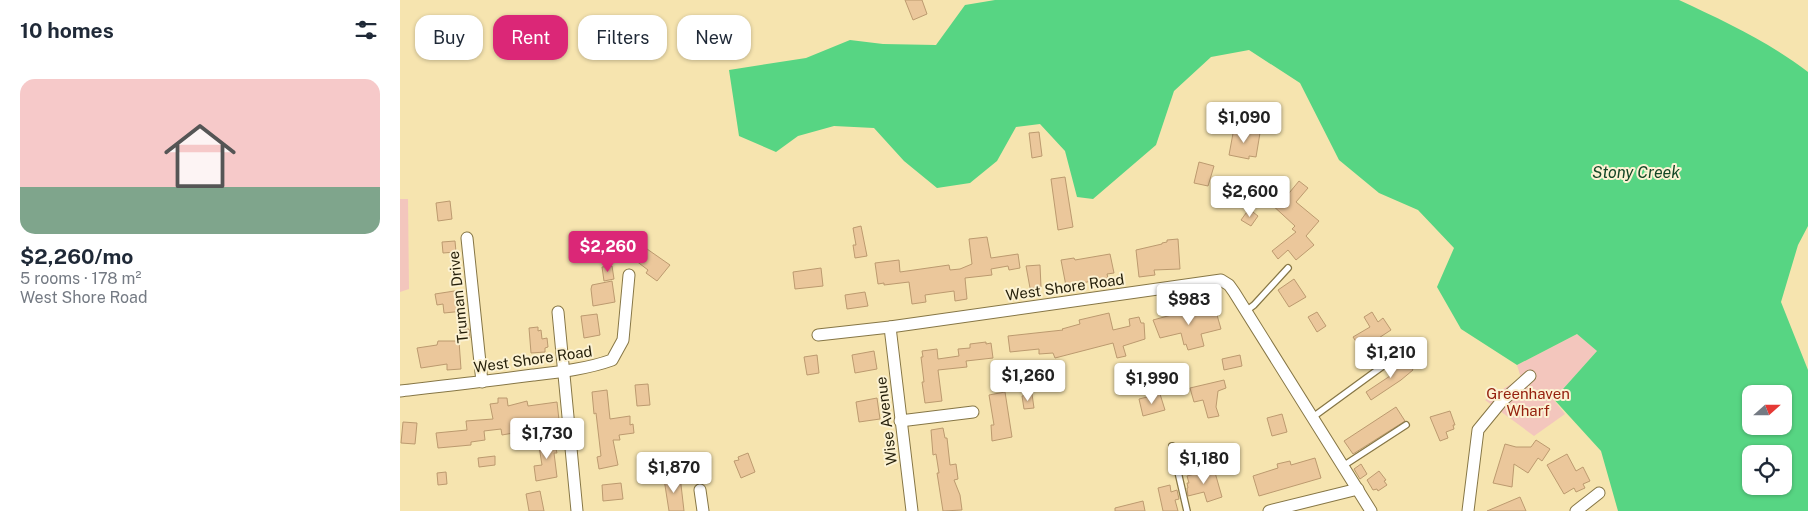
<!DOCTYPE html>
<meta charset="utf-8">
<style>
body{margin:0;font-family:"Public Sans",sans-serif;background:#f2f2f3;color:#1f2937;height:100vh;display:flex;flex-direction:column;font-size:19px;white-space:nowrap}
*{box-sizing:border-box;margin:0}
p{font-size:16px;color:#747a83}
.icon{flex:none;width:28px;height:28px;fill:none;stroke:currentColor;stroke-width:2;stroke-linecap:round;stroke-linejoin:round}
.map{position:relative;flex:1;overflow:hidden}
.side{display:flex;flex-direction:column;background:#fff;width:400px}
.side>*{flex:none}
.banner{position:absolute;left:15px;top:15px;width:475px;height:45px;display:flex;gap:10px}
.needle{width:32px;rotate:69deg}
.controls{position:absolute;left:1342px;top:385px;display:grid;gap:10px}
.controls a{display:grid;place-items:center;width:50px;height:50px;border-radius:10px;background:#fff;box-shadow:0 1px 4px #0004;font-size:25px}
.price{position:absolute;translate:-50% -42px;padding:0 11px;border-radius:5px;background:#fff;color:#222;font-size:16px;line-height:32px;filter:drop-shadow(0 1px 2px #0008)}
.price::after{content:'';position:absolute;left:50%;top:30px;width:15px;height:11px;margin-left:-8px;background:inherit;clip-path:polygon(0 0,100% 0,50% 100%)}
.price.on{background:#db2777;color:#fff}
ul{padding:0;list-style:none}
li{display:grid;align-content:center;gap:10px;height:265px;padding:0 20px}
li+li{border-top:1px solid #e0e1e3}
li span{display:grid;place-items:center;height:155px;border-radius:15px;color:#555}
li>.icon{margin-inline-start:auto}
span .icon{width:90px;height:90px;fill:#fffc;stroke-width:1}
li b{font-size:21px}
h2{display:flex;justify-content:space-between;align-items:center;height:60px;padding:0 20px;font-size:21px}
.tag{padding:0 18px;border-radius:15px;background:#fff;box-shadow:0 1px 4px #0004;font-size:18px;line-height:45px}
.tag.on{background:#db2777;color:#fff}
main{display:flex;flex:1;min-height:0}
.map>svg:first-child{display:block}
</style>
<main>
<section class="side">
<h2>10 homes<svg class="icon" aria-label="filters" viewBox="0 0 24 24"><path d="M4 7h16M4 17h16"/><circle cx="9" cy="7" r="2"/><circle cx="15" cy="17" r="2"/></svg></h2>
<ul>
<li><span style="background:linear-gradient(#f6c9c9 70%,#7fa58c 0)"><svg class="icon" aria-label="home" viewBox="0 0 24 24"><path d="M3 11l9-7 9 7M6 9v11h12V9"/></svg></span><div><b>$2,260/mo</b><p>5 rooms · 178 m²</p><p>West Shore Road</p></div></li>
</ul>
</section>
<div class="map">
<svg width="1408" height="511" viewBox="0 0 1408 511">
<rect width="100%" height="100%" fill="#f6e4af"/>
<g fill="#f3c6bd">
<polygon points="0,199 8,199 9,289 0,292"/>
<polygon points="1177,334 1197,351 1163,389 1150,395 1165,414 1134,436 1085,400 1121,378 1117,365"/>
</g>
<path fill="#57d583" fill-rule="evenodd" d="M595 0H1279C1324 21 1369 42 1408 72V226L1398 245 1381 302 1408 370V511H1218L1201 451 1150 395 1163 389 1197 351 1177 334 1117 365 1061 329 1037 287 1054 248 1018 210 979 193 939 160 900 83 849 50 811 57 774 91 756 145 693 199 677 197 665 151 640 124 616 127 597 161 570 183 537 188 504 161 474 128 434 126 398 136 376 152 339 136 329 70 406 58 450 40 483 44 536 45 565 5ZM1351 394H1384V426H1351ZM1351 454H1384V486H1351Z"/>
<g fill="#ebc79b" stroke="#bc9a6f">
<polygon points="505,0 522,0 527,14 513,20"/>
<polygon points="834,128 860,133 856,157 849,156 849,159 829,155"/>
<polygon points="639,132 642,156 632,158 629,133"/>
<polygon points="799,162 814,166 808,186 794,183"/>
<polygon points="665,177 673,227 658,230 651,179"/>
<polygon points="899,181 908,188 896,202 919,221 906,236 914,245 896,260 888,250 878,259 872,251 896,232 892,229 895,226 870,203 878,193 885,198"/>
<polygon points="50,201 52,219 38,221 36,203"/>
<polygon points="849,209 858,216 851,226 841,220"/>
<polygon points="461,226 467,256 455,258 453,245 456,245 453,228"/>
<polygon points="587,237 591,258 618,254 620,268 609,270 608,266 591,269 592,275 565,278 567,299 555,301 554,291 525,295 526,302 512,304 509,282 484,285 484,283 478,284 475,263 499,260 500,272 549,265 550,270 560,269 572,264 569,239"/>
<polygon points="778,239 780,269 754,270 755,275 739,277 736,250 762,244 762,243 767,242 767,240"/>
<polygon points="55,241 56,252 43,253 42,242"/>
<polygon points="237,242 270,265 257,281 246,273 248,270 227,254"/>
<polygon points="710,254 714,273 707,274 708,278 666,286 661,260 674,258 675,260"/>
<polygon points="640,265 641,287 630,288 626,266"/>
<polygon points="212,266 214,279 204,281 202,267"/>
<polygon points="421,268 423,286 395,289 393,272"/>
<polygon points="894,279 906,297 889,307 878,290"/>
<polygon points="212,281 215,302 193,306 191,289 192,285"/>
<polygon points="61,290 64,311 44,313 43,304 37,305 35,294"/>
<polygon points="465,292 468,306 447,309 445,295"/>
<polygon points="815,308 821,329 801,334 804,346 788,350 786,344 784,345 781,333 760,338 753,320 790,310 791,314"/>
<polygon points="917,312 926,326 917,332 908,317"/>
<polygon points="972,312 978,322 983,318 991,330 968,345 970,348 963,352 953,337 970,327 964,317"/>
<polygon points="709,313 713,330 730,326 729,319 739,317 741,323 744,323 745,339 723,346 726,356 717,358 713,343 655,358 653,353 639,354 639,349 610,352 608,336 663,330 662,329 680,324 679,320"/>
<polygon points="197,314 200,335 184,338 181,316"/>
<polygon points="138,327 138,331 141,330 142,339 147,338 148,347 145,348 145,352 131,353 129,328"/>
<polygon points="69,329 70,338 60,339 60,330"/>
<polygon points="38,341 59,341 61,369 47,370 47,364 21,368 17,348 37,345"/>
<polygon points="586,342 586,344 591,343 593,358 566,361 567,367 538,370 542,401 525,403 522,382 524,382 521,357 523,357 522,351 537,349 538,359 559,356 558,349 570,348 570,344"/>
<polygon points="474,351 477,369 455,373 452,355"/>
<polygon points="417,355 419,373 407,375 404,357"/>
<polygon points="840,355 842,366 824,370 822,359"/>
<polygon points="1006,359 1013,370 1001,380 971,400 966,392 993,374 990,370"/>
<polygon points="824,380 826,388 818,391 816,407 819,416 808,418 803,400 794,402 790,388"/>
<polygon points="248,384 250,405 237,406 235,385"/>
<polygon points="207,390 210,419 230,416 230,425 233,424 234,433 219,435 220,440 213,440 218,465 199,469 197,457 201,456 196,413 194,414 192,392"/>
<polygon points="605,392 612,437 592,441 591,425 594,425 589,395"/>
<polygon points="632,394 634,408 624,409 622,396"/>
<polygon points="760,394 765,410 743,416 739,399"/>
<polygon points="98,398 107,398 108,406 127,401 128,406 157,402 159,420 139,423 141,434 131,436 130,430 102,435 101,429 84,431 85,440 71,442 71,445 38,448 36,433 67,430 66,421 93,419 90,404 98,403"/>
<polygon points="477,398 480,419 459,422 456,402"/>
<polygon points="996,407 1005,421 953,454 944,441"/>
<polygon points="1050,411 1055,425 1053,425 1054,429 1046,432 1048,438 1040,441 1030,417"/>
<polygon points="882,414 887,432 872,436 867,418"/>
<polygon points="3,422 17,423 15,444 1,443"/>
<polygon points="543,428 545,438 547,438 550,465 556,464 558,479 554,480 560,495 562,510 543,511 537,473 539,473 536,454 533,455 531,430"/>
<polygon points="153,438 157,453 154,453 157,477 136,481 134,466 142,465 138,440"/>
<polygon points="1136,440 1150,449 1142,461 1138,458 1128,473 1114,464 1112,487 1093,483 1105,444 1116,447 1131,447"/>
<polygon points="348,453 355,472 341,478 334,461 339,460 338,457"/>
<polygon points="1167,454 1176,471 1183,467 1190,481 1183,484 1185,488 1176,492 1174,488 1164,494 1147,465"/>
<polygon points="95,456 95,465 79,467 78,458"/>
<polygon points="915,458 921,478 859,496 853,476 878,468 877,464 890,461 891,465"/>
<polygon points="961,464 967,474 960,479 954,469"/>
<polygon points="814,469 822,497 807,502 804,492 788,496 787,488 788,488 787,483 789,483 787,476"/>
<polygon points="979,471 986,480 984,481 987,485 978,491 977,489 973,490 967,480"/>
<polygon points="46,472 47,484 38,485 37,473"/>
<polygon points="280,476 284,511 269,511 264,479"/>
<polygon points="221,483 223,499 203,501 202,485"/>
<polygon points="770,485 771,492 777,490 779,499 775,500 778,511 763,511 758,488"/>
<polygon points="140,491 144,511 129,511 126,494"/>
<polygon points="1120,497 1126,511 1087,511"/>
<polygon points="743,501 745,511 715,511 715,508"/>
</g>
<g fill="none" stroke-linecap="round" stroke-linejoin="round">
<defs>
<g id="lane">
<polyline points="846,311 854,305 888,268"/>
<polyline points="913,417 998,355"/>
<polyline points="772,446 787,511"/>
<polyline points="943,466 1006,425"/>
</g>
<g id="street">
<polyline points="67,238 82,382"/>
<polyline points="158,312 177,511"/>
<polyline points="490,327 512,511"/>
<polyline points="418,335 490,327 821,280 829,285 834,292 971,511"/>
<path d="M0 391C44 386 89 381 133 375 159 372 187 369 212 360L223 340 229 275"/>
<polyline points="500,421 573,412"/>
<polyline points="300,490 303,511"/>
<polyline points="869,511 958,489"/>
<polyline points="1068,511 1078,430 1101,402 1130,376"/>
<polyline points="1176,511 1199,493"/>
</g>
</defs>
<use href="#lane" stroke="#867645" stroke-width="8"/>
<use href="#street" stroke="#867645" stroke-width="13"/>
<use href="#lane" stroke="#fff" stroke-width="5.5"/>
<use href="#street" stroke="#fff" stroke-width="11"/>
</g>
<g text-anchor="middle" dominant-baseline="central" stroke-width="4" stroke-linejoin="round" paint-order="stroke">
<g font-size="15" fill="#241e09" stroke="#fcf2d3">
<text transform="translate(665 287) rotate(-8)">West Shore Road</text>
<text transform="translate(58 297) rotate(-96)">Truman Drive</text>
<text transform="translate(133 359) rotate(-8)">West Shore Road</text>
<text transform="translate(486 421) rotate(-97)">Wise Avenue</text>
</g>
<g font-size="15" fill="#96220f" stroke="#fcf2d3">
<text x="1128" y="393">Greenhaven<tspan x="1128" dy="17">Wharf</tspan></text>
</g>
<g font-size="16" font-style="italic" fill="#134626" stroke="#fcf2d3">
<text x="1236" y="172">Stony Creek</text>
</g>
</g>
</svg>
<div class="controls">
<a><svg class="needle" viewBox="-14 -14 28 28"><path d="M0-13l5 13h-10z" fill="#e53935"/><path d="M0 13l5-13h-10z" fill="#747a83"/></svg></a>
<a><svg class="icon" aria-label="locate" viewBox="0 0 24 24"><circle cx="12" cy="12" r="6"/><path d="M12 2v4M12 18v4M2 12h4M18 12h4"/></svg></a>
</div>
<b class="price" style="left:844px;top:144px">$1,090</b>
<b class="price" style="left:850px;top:218px">$2,600</b>
<b class="price on" style="left:208px;top:273px">$2,260</b>
<b class="price" style="left:789px;top:326px">$983</b>
<b class="price" style="left:991px;top:379px">$1,210</b>
<b class="price" style="left:628px;top:402px">$1,260</b>
<b class="price" style="left:752px;top:405px">$1,990</b>
<b class="price" style="left:147px;top:460px">$1,730</b>
<b class="price" style="left:804px;top:485px">$1,180</b>
<b class="price" style="left:274px;top:494px">$1,870</b>
<div class="banner">
<a class="tag">Buy</a>
<a class="tag on">Rent</a>
<a class="tag">Filters</a>
<a class="tag">New</a>
</div>
</div>
</main>
